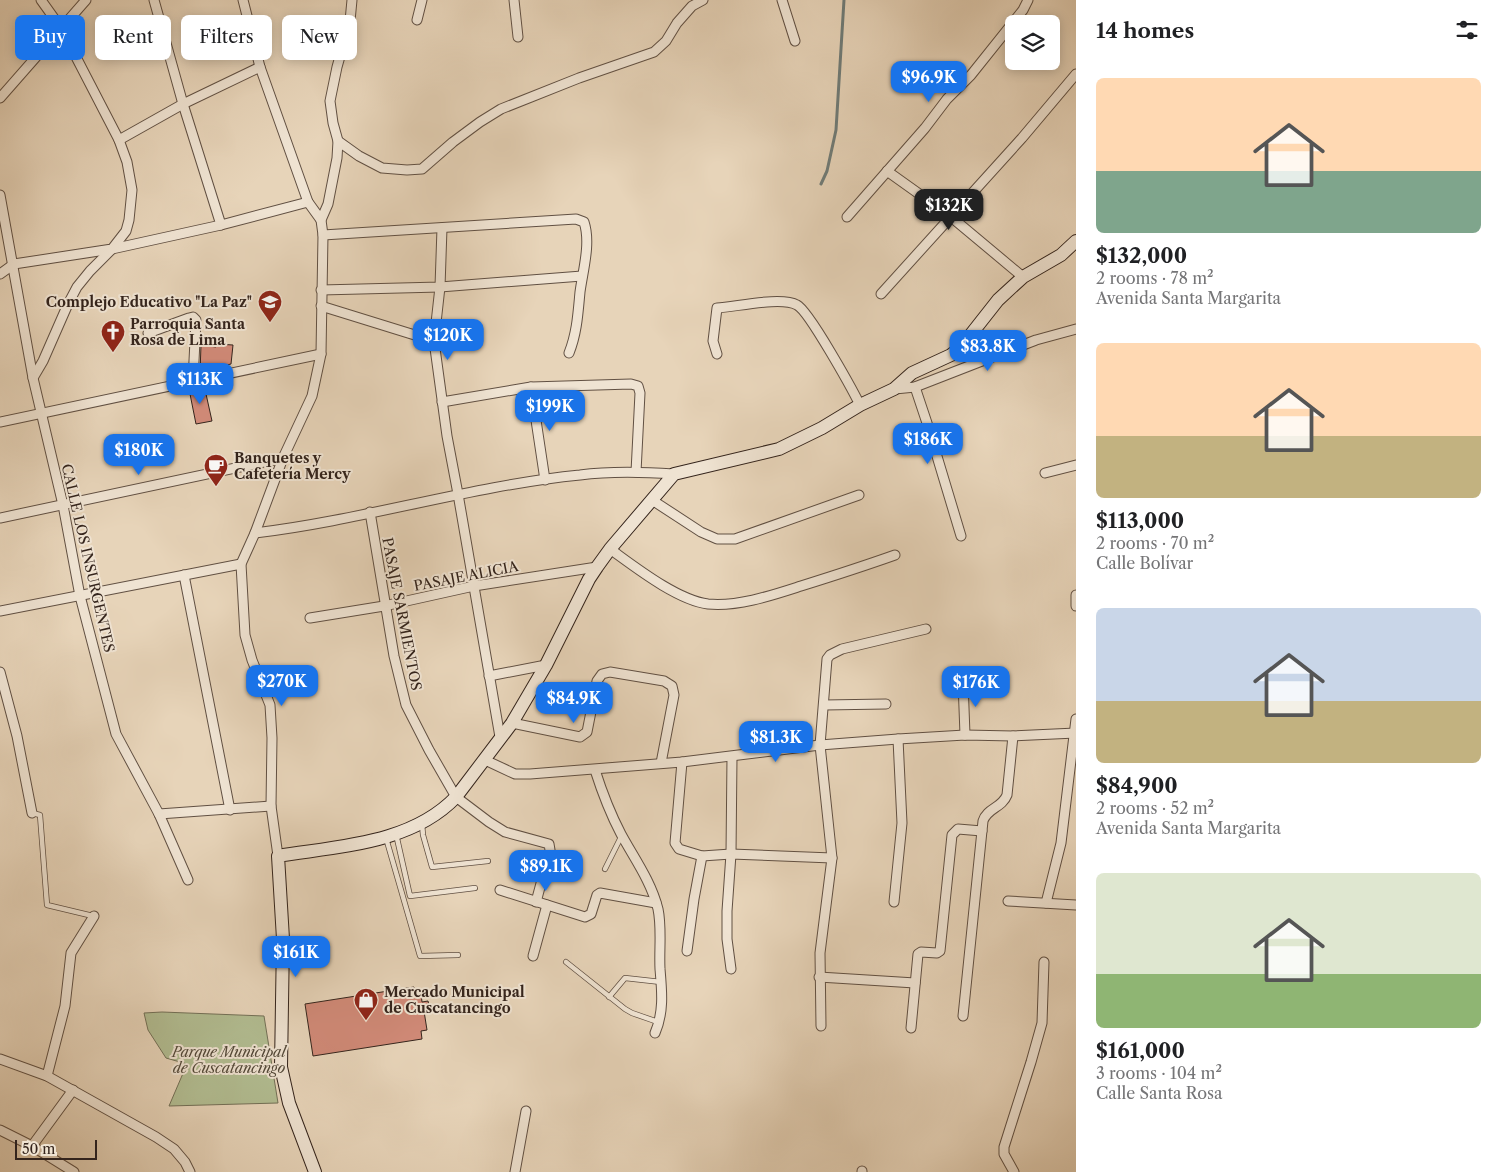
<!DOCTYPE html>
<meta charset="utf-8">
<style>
body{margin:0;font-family:"Libre Caslon Text",serif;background:#f6f6f6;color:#202124;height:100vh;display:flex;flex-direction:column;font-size:19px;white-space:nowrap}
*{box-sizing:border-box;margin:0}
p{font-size:16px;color:#757577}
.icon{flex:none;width:28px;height:28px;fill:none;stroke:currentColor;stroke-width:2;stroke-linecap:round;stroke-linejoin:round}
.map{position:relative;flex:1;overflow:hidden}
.sheet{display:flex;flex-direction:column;background:#fff;width:425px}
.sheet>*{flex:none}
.banner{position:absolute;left:15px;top:15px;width:475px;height:45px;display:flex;gap:10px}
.buttons{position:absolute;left:1005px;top:15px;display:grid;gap:10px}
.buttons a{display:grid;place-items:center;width:55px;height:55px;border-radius:8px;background:#fff;box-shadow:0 2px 12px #0003;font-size:25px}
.scale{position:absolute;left:15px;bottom:12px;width:82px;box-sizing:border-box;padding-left:5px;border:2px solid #34241c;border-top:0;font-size:14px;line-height:18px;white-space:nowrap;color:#34241c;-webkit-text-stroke:4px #efe3d2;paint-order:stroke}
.price{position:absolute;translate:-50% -42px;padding:0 11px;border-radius:10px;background:#1a73e8;color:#fff;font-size:16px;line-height:32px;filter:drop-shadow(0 1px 2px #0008)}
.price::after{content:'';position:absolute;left:50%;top:30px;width:15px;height:11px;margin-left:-8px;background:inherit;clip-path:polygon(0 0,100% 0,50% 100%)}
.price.selected{background:#222;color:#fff}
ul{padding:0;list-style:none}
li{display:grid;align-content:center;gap:10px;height:265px;padding:0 20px}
li span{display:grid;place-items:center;height:155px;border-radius:8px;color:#555}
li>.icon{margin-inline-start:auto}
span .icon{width:90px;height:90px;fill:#fffc;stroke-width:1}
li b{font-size:21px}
h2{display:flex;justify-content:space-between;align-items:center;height:60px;padding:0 20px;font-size:21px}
.chip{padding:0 18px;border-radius:8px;background:#fff;box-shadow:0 2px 12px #0003;font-size:18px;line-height:45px}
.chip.selected{background:#1a73e8;color:#fff}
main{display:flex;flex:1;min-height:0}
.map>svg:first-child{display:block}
</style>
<main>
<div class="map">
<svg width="1076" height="1172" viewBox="0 0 1076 1172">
<rect width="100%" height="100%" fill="#e7d4b9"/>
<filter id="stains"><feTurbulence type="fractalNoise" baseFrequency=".004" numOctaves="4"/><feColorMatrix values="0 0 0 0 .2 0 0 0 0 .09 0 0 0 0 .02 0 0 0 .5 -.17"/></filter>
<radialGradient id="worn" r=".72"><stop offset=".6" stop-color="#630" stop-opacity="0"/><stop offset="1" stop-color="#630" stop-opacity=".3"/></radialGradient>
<polygon fill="#b2bd92" stroke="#737057" points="162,1012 264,1016 278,1103 169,1106 187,1064 166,1058 148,1030 144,1013"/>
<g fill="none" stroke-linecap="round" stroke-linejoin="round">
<polyline stroke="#707c78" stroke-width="3" points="821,184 827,171 836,130 844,0"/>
</g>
<g fill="#d18a78" stroke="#34241c">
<polygon points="217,344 233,345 231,364 201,371 202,373 200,373 201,345 216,347"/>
<polygon points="204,385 212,421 196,424 189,389"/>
<polygon points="414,987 415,995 421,994 422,1002 428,1001 430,1010 424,1011 427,1030 421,1031 422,1039 313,1056 305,1004"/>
</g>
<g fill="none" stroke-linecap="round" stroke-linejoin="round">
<defs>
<g id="lane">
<polyline points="32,813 40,815 47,905 93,916"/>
<polyline points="422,824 423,835 432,867 488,861"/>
<polyline points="396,834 410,896 475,888"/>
<polyline points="386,838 420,956 458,955"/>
<polyline points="605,869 621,837"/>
<polyline points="566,962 625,1009 632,1013 658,1022"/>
<polyline points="609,997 625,978 661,982"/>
</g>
<g id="street">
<polyline points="154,0 183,104 221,225"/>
<polyline points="243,0 260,67 308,202 321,220"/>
<polyline points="514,0 518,37"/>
<polyline points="782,0 795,41"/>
<polyline points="417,20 422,0"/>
<polyline points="0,98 86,0"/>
<polyline points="119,140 183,104 260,67"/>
<polyline points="338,141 359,156 382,168 407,170 422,169 453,142 480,122 501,109 579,78 654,52 666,41 677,23 692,6 703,0"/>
<polyline points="887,171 950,216 1023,277"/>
<polyline points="0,195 33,378"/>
<polyline points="847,217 925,128 947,99 971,75 1023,10 1028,0"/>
<polyline points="442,228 440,287 434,341 447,436 458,494 500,737"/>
<path d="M323 235 576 219 584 222C591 243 583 270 580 292 578 313 577 333 569 353"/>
<polyline points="0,274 14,264 112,249 126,231 129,220 132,190 127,162 119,140 61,28 41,0"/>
<polyline points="321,290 440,287 582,276"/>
<polyline points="881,294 1022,138 1076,74"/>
<polyline points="321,306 434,341"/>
<polyline points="148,333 189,318 193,317 196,320 193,381"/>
<path d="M717 354 713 341 717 308C736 307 781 296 797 305 809 311 852 389 860 405"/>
<polyline points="531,387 545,480"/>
<polyline points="915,387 927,423 961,536"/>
<polyline points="895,389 915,387 1036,340 1076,329"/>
<polyline points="442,402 531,387 631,384 638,386 640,393 636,472"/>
<polyline points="0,422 321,354"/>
<polyline points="1045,473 1076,465"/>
<polyline points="652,500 701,532 717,539 735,539 859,495"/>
<polyline points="370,512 394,656 406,705 429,750 456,797 489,822 505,832 549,844 550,850 536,902"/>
<polyline points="0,518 283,458"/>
<path d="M255 533C364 520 470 486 580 475 611 471 643 472 674 474"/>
<path d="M610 549C635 567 677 600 708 604 738 607 773 595 801 586 833 576 864 566 895 555"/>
<polyline points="184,575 230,810"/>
<polyline points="1076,595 1076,606"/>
<polyline points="0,611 241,564"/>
<polyline points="310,618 384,606 474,586 597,567"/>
<polyline points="0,672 17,736 32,813"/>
<polyline points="489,676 546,665"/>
<polyline points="963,681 965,735"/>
<polyline points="824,705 886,704"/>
<polyline points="512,723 580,737 587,732 597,681 602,674 610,672 664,681 672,686 674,695 661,763"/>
<polyline points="485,760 515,774 530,774 682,762 820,745 898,739 965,735 1013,736 1076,733"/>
<polyline points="682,762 675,843 679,849 702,856 731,854 832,858"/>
<path d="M595 770C602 792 610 813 621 834 634 858 651 881 658 909 662 928 659 949 660 969 662 992 664 1012 655 1033"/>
<polyline points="159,814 271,806"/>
<polyline points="278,856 271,806 272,738 270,705 252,660 245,635 241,564 255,533 283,458 312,396 321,354 323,235 321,220 328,204 337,158 338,141 333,123 330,101 337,67 350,21 352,0"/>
<polyline points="188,880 159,814 116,734 80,596 63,505 33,378 43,361 68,304 77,287 90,271 112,249 221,225 308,202"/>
<polyline points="500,890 585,917 591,914 597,895 600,893 656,903"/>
<polyline points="1008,901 1076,905"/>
<polyline points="894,902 902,823 898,739"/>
<polyline points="1046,903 1061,843 1076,719"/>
<polyline points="687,951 694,899 702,856"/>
<polyline points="533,956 547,905"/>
<polyline points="731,969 727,939 727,911 731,854 732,757"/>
<polyline points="819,977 915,983"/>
<path d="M963 1016 983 821C987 808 1002 808 1007 795L1013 736"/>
<polyline points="821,1026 820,953 832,858 820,745 827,659 830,655 842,649 926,629"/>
<polyline points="911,1028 918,954 921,952 937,953 940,951 952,835 958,829 982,831"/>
<polyline points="0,1059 47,1076 156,1137 174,1149 185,1162 190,1172"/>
<polyline points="47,1076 65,1006 71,953 94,916"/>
<polyline points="0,1130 32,1146 74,1172"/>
<polyline points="32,1146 73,1090"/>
<polyline points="862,1171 862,1172"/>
<polyline points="515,1172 526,1111"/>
<polyline points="1014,1172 1004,1154 1004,1147 1031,1062 1042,1023 1044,962"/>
</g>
<path id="secondary" d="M315 1172 289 1103 281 1067 283 939 278 856C339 846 411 844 456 797L512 723 546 665 589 579 597 567 610 549 674 474 779 449 822 428 860 405 894 389 912 373 951 355 961 347 998 300 1023 277 1061 255 1076 241"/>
</defs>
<use href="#lane" stroke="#615043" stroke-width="6"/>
<use href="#street" stroke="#615043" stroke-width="11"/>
<use href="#secondary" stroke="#34241c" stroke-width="14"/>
<use href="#lane" stroke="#efe3d2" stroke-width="4.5"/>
<use href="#street" stroke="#efe3d2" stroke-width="9"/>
<use href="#secondary" stroke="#efe3d2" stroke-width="12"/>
</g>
<defs>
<symbol id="school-pin" viewBox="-11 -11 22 30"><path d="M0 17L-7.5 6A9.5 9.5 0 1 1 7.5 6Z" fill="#8f2418" stroke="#efe3d2"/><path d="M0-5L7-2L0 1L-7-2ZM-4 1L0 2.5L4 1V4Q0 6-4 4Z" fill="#fff"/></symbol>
<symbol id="church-pin" viewBox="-11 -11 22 30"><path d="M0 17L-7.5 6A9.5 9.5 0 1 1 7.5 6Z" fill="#8f2418" stroke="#efe3d2"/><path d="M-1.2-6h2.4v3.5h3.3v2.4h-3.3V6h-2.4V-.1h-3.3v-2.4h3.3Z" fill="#fff"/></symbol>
<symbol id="cafe-pin" viewBox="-11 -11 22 30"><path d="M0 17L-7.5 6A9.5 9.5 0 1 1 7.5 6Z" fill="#8f2418" stroke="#efe3d2"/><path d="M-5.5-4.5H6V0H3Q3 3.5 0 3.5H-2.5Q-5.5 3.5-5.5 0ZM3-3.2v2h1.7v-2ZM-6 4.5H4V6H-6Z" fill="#fff"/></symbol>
<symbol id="shop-pin" viewBox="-11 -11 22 30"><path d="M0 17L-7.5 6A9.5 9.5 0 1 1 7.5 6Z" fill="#8f2418" stroke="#efe3d2"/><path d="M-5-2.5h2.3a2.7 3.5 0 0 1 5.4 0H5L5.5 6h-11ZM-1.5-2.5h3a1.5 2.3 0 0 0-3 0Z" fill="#fff"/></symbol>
</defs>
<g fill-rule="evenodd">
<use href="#school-pin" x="256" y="288" width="28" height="38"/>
<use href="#church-pin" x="99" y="318" width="28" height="38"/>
<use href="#cafe-pin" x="202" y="452" width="28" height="38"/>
<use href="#shop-pin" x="352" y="986" width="28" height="38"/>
</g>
<g text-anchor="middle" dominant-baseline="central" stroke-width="4" stroke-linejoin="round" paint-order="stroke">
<g font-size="14" font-weight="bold" fill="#34241c" stroke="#efe3d2" text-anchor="start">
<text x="252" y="302" text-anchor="end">Complejo Educativo "La Paz"</text>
<text x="130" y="324">Parroquia Santa<tspan x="130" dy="16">Rosa de Lima</tspan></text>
<text x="234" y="458">Banquetes y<tspan x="234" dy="16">Cafetería Mercy</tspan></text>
<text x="384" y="992">Mercado Municipal<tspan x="384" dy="16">de Cuscatancingo</tspan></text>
</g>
<g font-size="14" fill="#34241c" stroke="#efe3d2">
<text transform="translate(88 558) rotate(77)">CALLE LOS INSURGENTES</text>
<text transform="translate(466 576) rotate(-11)">PASAJE ALICIA</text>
<text transform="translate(402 614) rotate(79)">PASAJE SARMIENTOS</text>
</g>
<g font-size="14" font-style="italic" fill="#544a3a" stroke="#efe3d2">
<text x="229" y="1052">Parque Municipal<tspan x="229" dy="16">de Cuscatancingo</tspan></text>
</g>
</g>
<rect width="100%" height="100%" filter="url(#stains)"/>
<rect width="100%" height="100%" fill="url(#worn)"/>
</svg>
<div class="buttons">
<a><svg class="icon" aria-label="layers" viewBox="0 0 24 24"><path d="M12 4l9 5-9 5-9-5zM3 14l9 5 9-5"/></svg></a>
</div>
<div class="scale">50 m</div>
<b class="price" style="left:929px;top:103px">$96.9K</b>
<b class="price selected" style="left:949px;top:231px">$132K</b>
<b class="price" style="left:448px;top:361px">$120K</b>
<b class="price" style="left:988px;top:372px">$83.8K</b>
<b class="price" style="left:200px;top:405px">$113K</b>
<b class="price" style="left:550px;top:432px">$199K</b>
<b class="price" style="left:928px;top:465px">$186K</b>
<b class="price" style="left:139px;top:476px">$180K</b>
<b class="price" style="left:282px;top:707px">$270K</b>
<b class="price" style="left:976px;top:708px">$176K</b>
<b class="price" style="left:574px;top:724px">$84.9K</b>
<b class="price" style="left:776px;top:763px">$81.3K</b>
<b class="price" style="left:546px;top:892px">$89.1K</b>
<b class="price" style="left:296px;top:978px">$161K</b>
<div class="banner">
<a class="chip selected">Buy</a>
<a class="chip">Rent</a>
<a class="chip">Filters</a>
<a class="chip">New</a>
</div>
</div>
<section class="sheet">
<h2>14 homes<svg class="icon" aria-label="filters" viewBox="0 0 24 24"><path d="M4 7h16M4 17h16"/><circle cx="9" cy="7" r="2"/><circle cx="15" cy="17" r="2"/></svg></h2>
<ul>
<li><span style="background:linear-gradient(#ffd9b3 60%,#7fa58c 0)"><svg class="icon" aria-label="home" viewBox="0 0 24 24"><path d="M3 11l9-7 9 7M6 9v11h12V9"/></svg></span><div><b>$132,000</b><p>2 rooms · 78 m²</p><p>Avenida Santa Margarita</p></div></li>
<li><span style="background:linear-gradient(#ffd9b3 60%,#c2b280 0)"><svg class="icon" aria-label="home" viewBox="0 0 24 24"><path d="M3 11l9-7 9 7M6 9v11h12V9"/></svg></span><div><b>$113,000</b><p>2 rooms · 70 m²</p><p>Calle Bolívar</p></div></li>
<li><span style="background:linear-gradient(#c9d6e8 60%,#c2b280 0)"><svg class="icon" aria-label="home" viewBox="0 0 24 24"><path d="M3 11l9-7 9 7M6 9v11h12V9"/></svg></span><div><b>$84,900</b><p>2 rooms · 52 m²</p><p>Avenida Santa Margarita</p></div></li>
<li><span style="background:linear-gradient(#dfe7d0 65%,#8fb573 0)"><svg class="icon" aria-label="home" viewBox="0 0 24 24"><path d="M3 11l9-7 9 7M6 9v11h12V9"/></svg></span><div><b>$161,000</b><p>3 rooms · 104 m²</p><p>Calle Santa Rosa</p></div></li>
</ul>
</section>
</main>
